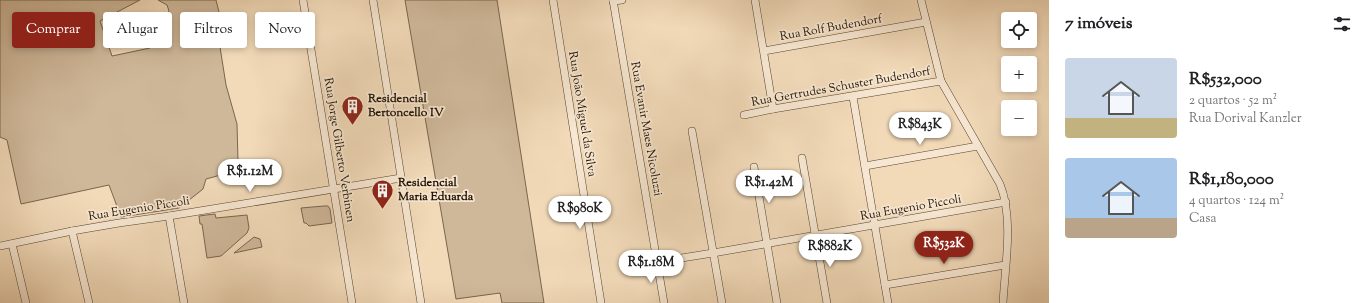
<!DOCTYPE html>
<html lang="pt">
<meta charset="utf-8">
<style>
body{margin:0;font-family:"Sorts Mill Goudy",serif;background:#f6f6f6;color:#202124;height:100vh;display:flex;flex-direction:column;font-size:15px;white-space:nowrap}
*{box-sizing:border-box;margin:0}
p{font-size:13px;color:#757577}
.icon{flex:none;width:22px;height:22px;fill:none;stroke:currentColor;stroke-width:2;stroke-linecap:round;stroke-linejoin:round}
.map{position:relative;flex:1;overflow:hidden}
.panel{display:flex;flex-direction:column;background:#fff;width:320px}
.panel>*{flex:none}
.banner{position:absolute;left:12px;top:12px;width:380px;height:36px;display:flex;gap:8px}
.fabs{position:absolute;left:1001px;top:12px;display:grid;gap:8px}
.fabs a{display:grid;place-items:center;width:36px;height:36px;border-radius:4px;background:#fff;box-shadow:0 2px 6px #0003;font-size:20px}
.price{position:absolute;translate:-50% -34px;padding:0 9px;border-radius:14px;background:#fff;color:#222;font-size:13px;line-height:26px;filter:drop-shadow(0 1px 2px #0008)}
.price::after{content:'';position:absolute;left:50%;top:24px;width:12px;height:9px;margin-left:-6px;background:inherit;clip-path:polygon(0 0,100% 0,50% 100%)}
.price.selected{background:#8f2418;color:#fff}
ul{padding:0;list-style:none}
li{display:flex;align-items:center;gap:12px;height:100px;padding:0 16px}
li span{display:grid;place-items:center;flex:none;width:112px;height:80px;border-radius:4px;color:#555}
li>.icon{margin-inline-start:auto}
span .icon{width:48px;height:48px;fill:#fffc;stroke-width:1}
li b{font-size:17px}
h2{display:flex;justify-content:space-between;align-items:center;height:48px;padding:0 16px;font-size:17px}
.chip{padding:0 14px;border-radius:4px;background:#fff;box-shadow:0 2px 6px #0003;font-size:14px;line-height:36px}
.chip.selected{background:#8f2418;color:#fff}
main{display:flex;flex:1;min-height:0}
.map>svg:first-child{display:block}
</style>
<main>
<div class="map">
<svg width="1049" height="303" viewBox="0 0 1049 303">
<rect width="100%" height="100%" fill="#f2dab9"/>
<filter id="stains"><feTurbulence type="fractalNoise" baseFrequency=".005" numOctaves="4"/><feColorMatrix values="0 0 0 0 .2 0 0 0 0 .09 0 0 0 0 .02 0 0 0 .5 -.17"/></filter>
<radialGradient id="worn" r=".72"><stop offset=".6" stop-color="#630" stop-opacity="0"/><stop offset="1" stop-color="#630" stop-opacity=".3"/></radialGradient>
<g fill="#cfb89a" stroke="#78664e">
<polygon points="0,0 140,0 100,21 112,56 150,48 169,11 167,5 158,0 216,0 220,16 229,23 233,35 220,47 226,85 237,124 238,161 228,173 206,179 203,189 179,208 121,217 109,185 21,204 7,140 0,137"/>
<polygon points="405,0 497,0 544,303 502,303 500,293 456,299"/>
<polygon points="324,206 328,206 330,209 332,223 309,226 306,223 304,223 301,208"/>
<polygon points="215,214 216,218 247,215 249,228 247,233 221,256 207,258 202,224 200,224 199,216"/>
<polygon points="254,237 260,239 262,247 234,253"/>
</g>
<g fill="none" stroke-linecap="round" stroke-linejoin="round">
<defs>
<g id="minor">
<polyline points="303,0 352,303"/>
<polyline points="373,0 421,303"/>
<polyline points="553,0 601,303"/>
<polyline points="613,0 664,303"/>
<polyline points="755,0 773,109"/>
<path d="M921 0 941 81 1000 184C1014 219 1005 266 1003 303"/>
<polyline points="613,1 622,0"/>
<polyline points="764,51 926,22"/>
<polyline points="853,97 888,303"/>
<polyline points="744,115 773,109 941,81"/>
<polyline points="692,131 722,303"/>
<polyline points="802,158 827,303"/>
<polyline points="865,166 978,146"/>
<polyline points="754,167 777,303"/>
<polyline points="169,216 184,303"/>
<polyline points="72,231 89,303"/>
<polyline points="12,244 26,303"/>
<polyline points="0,246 72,231 119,223 169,216 401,178"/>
<polyline points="631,266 713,253 1006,202"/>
<polyline points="885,285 1005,265"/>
</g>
</defs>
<use href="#minor" stroke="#564530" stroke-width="8"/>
<use href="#minor" stroke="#f7e7d2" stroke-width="7"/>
</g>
<defs>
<symbol id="building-pin" viewBox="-11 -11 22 30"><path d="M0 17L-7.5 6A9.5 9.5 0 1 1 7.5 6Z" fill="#8f2418" stroke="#f7e7d2"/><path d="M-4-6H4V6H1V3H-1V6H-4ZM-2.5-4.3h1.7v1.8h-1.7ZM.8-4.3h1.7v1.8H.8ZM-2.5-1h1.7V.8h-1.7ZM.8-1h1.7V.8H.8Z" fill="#fff"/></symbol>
</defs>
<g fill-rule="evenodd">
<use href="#building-pin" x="340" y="94" width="25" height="34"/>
<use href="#building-pin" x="370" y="178" width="25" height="34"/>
</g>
<g text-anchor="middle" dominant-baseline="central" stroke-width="3.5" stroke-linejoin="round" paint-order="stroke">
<g font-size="12" fill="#221302" stroke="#f7e7d2">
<text transform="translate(831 28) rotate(-10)">Rua Rolf Budendorf</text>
<text transform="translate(841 87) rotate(-10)">Rua Gertrudes Schuster Budendorf</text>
<text transform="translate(582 114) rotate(81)">Rua João Miguel da Silva</text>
<text transform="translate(646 129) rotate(80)">Rua Evanir Maes Nicoluzzi</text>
<text transform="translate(339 150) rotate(81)">Rua Jorge Gilberto Verbinen</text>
<text transform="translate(911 208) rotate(-10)">Rua Eugenio Piccoli</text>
<text transform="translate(139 209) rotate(-9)">Rua Eugenio Piccoli</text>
</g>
<g font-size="12" font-weight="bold" fill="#221302" stroke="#f7e7d2" text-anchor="start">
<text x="368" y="99">Residencial<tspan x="368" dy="14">Bertoncello IV</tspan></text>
<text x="398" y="183">Residencial<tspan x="398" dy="14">Maria Eduarda</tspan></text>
</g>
</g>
<rect width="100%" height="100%" filter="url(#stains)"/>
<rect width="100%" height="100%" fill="url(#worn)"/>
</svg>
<div class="fabs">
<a><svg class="icon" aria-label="locate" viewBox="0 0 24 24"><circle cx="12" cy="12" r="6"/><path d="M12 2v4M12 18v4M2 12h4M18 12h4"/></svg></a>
<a>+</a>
<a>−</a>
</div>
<b class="price" style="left:920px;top:146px">R$843K</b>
<b class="price" style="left:250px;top:193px">R$1.12M</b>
<b class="price" style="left:769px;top:204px">R$1.42M</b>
<b class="price" style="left:580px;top:230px">R$980K</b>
<b class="price selected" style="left:944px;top:265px">R$532K</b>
<b class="price" style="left:830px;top:268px">R$882K</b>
<b class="price" style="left:651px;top:284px">R$1.18M</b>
<div class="banner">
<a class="chip selected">Comprar</a>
<a class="chip">Alugar</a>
<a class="chip">Filtros</a>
<a class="chip">Novo</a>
</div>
</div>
<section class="panel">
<h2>7 imóveis<svg class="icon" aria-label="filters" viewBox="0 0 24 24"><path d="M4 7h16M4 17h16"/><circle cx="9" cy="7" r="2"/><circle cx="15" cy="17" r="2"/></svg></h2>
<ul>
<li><span style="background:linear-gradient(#c9d6e8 75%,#c2b280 0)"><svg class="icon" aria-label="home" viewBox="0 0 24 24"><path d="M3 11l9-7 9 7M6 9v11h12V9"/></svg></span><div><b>R$532,000</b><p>2 quartos · 52 m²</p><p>Rua Dorival Kanzler</p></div></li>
<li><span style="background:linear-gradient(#a9c7e8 75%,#b9a48a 0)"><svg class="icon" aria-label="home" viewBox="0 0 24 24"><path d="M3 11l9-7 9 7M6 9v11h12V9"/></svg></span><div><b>R$1,180,000</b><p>4 quartos · 124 m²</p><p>Casa</p></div></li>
</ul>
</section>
</main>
